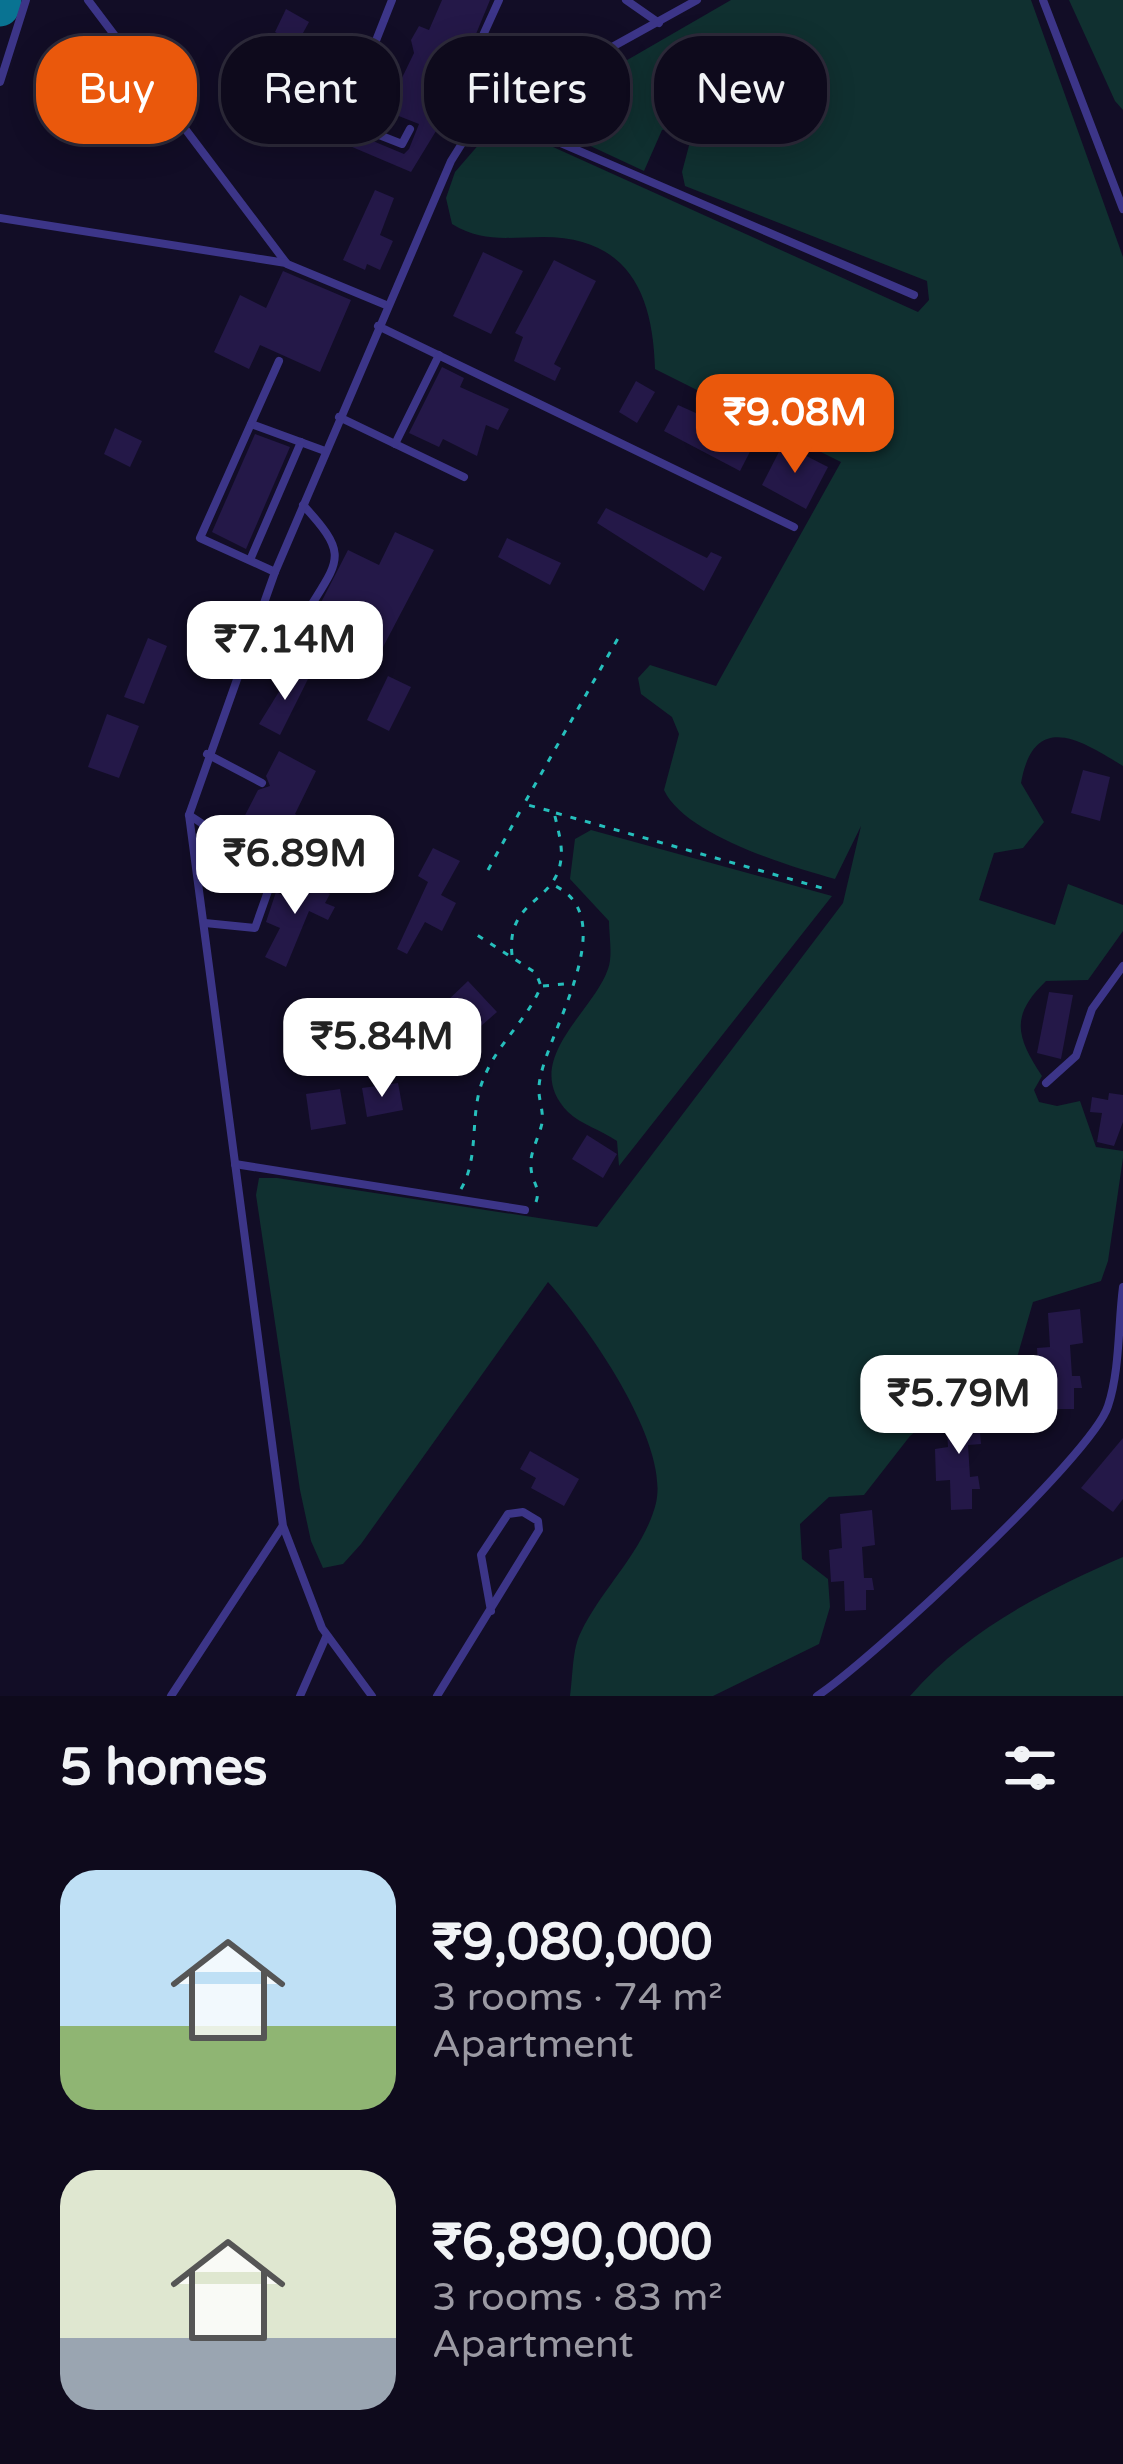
<!DOCTYPE html>
<meta charset="utf-8">
<style>
body{margin:0;font-family:"Varela Round",sans-serif;background:#1c1829;color:#f1f3f6;height:100vh;display:flex;flex-direction:column;font-size:45px;white-space:nowrap}
*{box-sizing:border-box;margin:0}
p{font-size:39px;color:#9b9aa3}
.icon{flex:none;width:66px;height:66px;fill:none;stroke:currentColor;stroke-width:2;stroke-linecap:round;stroke-linejoin:round}
.map{position:relative;height:1696px;overflow:hidden}
.details{display:flex;flex-direction:column;background:#0e0a1c;flex:1}
.details>*{flex:none}
.hud{position:absolute;left:36px;top:36px;width:1053px;height:108px;display:flex;gap:24px}
.price{position:absolute;translate:-50% -102px;padding:0 27px;border-radius:24px;background:#fff;color:#222;font-size:39px;line-height:78px;filter:drop-shadow(0 3px 6px #0008)}
.price::after{content:'';position:absolute;left:50%;top:72px;width:36px;height:27px;margin-left:-18px;background:inherit;clip-path:polygon(0 0,100% 0,50% 100%)}
.price.selected{background:#ea580c;color:#fff}
ul{padding:0;list-style:none}
li{display:flex;align-items:center;gap:36px;height:300px;padding:0 60px}
li span{display:grid;place-items:center;flex:none;width:336px;height:240px;border-radius:36px;color:#555}
li>.icon{margin-inline-start:auto}
span .icon{width:144px;height:144px;fill:#fffc;stroke-width:1}
li b{font-size:51px}
h2{display:flex;justify-content:space-between;align-items:center;height:144px;padding:0 60px;font-size:51px}
.chip{padding:0 42px;border-radius:48px;background:#0e0a1c;box-shadow:0 6px 30px #0003,0 0 0 3px #2e2b3b;font-size:42px;line-height:108px}
.chip.selected{background:#ea580c;color:#fff}
.map>svg:first-child{display:block}
</style>
<div class="map">
<svg width="1123" height="1696" viewBox="0 0 1123 1696">
<rect width="100%" height="100%" fill="#120d26"/>
<g fill="#103030">
<path d="M731 0H1031L1123 257V766C1081 740 1034 710 1021 783L1044 822 1023 848 994 853 979 900 1055 925 1068 884 1123 905V931L1088 980 1046 981C1010 1016 1016 1036 1042 1076L1034 1090 1039 1102 1057 1106 1080 1101 1096 1147 1123 1151V1158L1108 1261 1101 1281 1033 1302 1016 1361 1001 1377 972 1385 910 1436 864 1495 829 1497 800 1524 802 1559 828 1579 830 1607 819 1644 713 1696H570C573 1676 572 1649 581 1632 602 1588 644 1551 656 1503 670 1442 586 1324 548 1282L361 1544 343 1564 323 1568 311 1541 300 1490 256 1195 259 1178H277L597 1227 843 903 861 826 835 879C788 866 685 835 664 790L679 734 672 717 641 694 638 678 650 665 716 686 841 462 655 369C653 293 628 237 543 237 508 237 483 243 452 224L446 198 455 172 487 135 504 130 542 142 918 312 929 300 927 281 685 186 682 172 691 138 676 128 662 130 644 171 554 129 555 111 565 96Z"/>
<polygon points="1069,0 1123,0 1123,110 1115,101"/>
<path d="M591 830 832 896 619 1166 617 1141C603 1131 580 1124 568 1112 519 1061 593 1013 608 969 613 956 609 935 609 921L570 879 575 839Z"/>
<path d="M1123 1557V1696H910C968 1629 1043 1592 1123 1557Z"/>
</g>
<g fill="none" stroke-linecap="round" stroke-linejoin="round">
<polyline stroke="#097392" stroke-width="39" points="0,7 2,0"/>
</g>
<g fill="#241848">
<polygon points="442,0 490,0 436,131 411,172 331,138 337,126 404,154 409,149 419,124 386,111 414,53 411,40 419,26 429,30"/>
<polygon points="286,9 309,22 297,44 275,32"/>
<polygon points="375,190 394,198 380,235 393,241 380,270 367,264 365,270 343,260"/>
<polygon points="483,252 523,271 491,334 453,316"/>
<polygon points="554,260 596,281 554,364 561,368 555,381 514,361 523,337 515,333"/>
<polygon points="283,271 351,300 320,372 260,345 249,369 214,352 240,295 266,308"/>
<polygon points="442,367 464,378 460,387 509,409 498,430 486,425 477,456 443,439 439,447 409,433"/>
<polygon points="636,381 655,392 637,423 619,412"/>
<polygon points="678,405 756,440 740,471 664,431"/>
<polygon points="115,428 142,441 130,467 104,454"/>
<polygon points="255,434 290,447 246,549 212,532"/>
<polygon points="783,444 828,467 806,509 762,485"/>
<polygon points="606,508 707,558 711,552 722,557 704,591 597,523"/>
<polygon points="395,532 434,550 371,670 345,656 353,640 312,620 348,550 379,565"/>
<polygon points="507,538 561,563 550,585 498,557"/>
<polygon points="205,619 232,631 220,658 193,646"/>
<polygon points="148,638 167,646 144,704 124,697"/>
<polygon points="293,669 309,677 280,735 259,724"/>
<polygon points="388,676 411,687 389,731 367,720"/>
<polygon points="107,714 139,726 119,778 88,767"/>
<polygon points="279,751 316,771 295,814 319,827 299,868 288,863 293,853 240,825 258,790 270,786 266,776"/>
<polygon points="1083,770 1110,777 1100,821 1071,813"/>
<polygon points="433,848 460,861 441,895 456,903 442,931 425,922 407,954 397,949 428,882 418,876"/>
<polygon points="295,876 330,894 325,903 335,907 328,920 309,911 286,967 265,957 280,928 266,922 276,892 285,897"/>
<polygon points="468,981 497,1012 473,1033 444,1004"/>
<polygon points="1049,992 1073,995 1061,1059 1037,1053"/>
<polygon points="425,1000 431,1033 390,1042 391,1055 304,1065 298,1016 339,1009 342,1037 399,1030 396,1006"/>
<polygon points="398,1083 403,1110 367,1117 362,1088"/>
<polygon points="340,1089 346,1124 311,1130 306,1094"/>
<polygon points="1109,1093 1123,1095 1123,1122 1114,1146 1097,1142 1102,1113 1090,1112 1092,1097 1108,1100"/>
<polygon points="587,1135 617,1154 603,1178 572,1159"/>
<polygon points="1080,1309 1083,1343 1070,1345 1072,1376 1080,1376 1082,1388 1074,1388 1074,1409 1053,1409 1052,1380 1039,1381 1037,1348 1050,1347 1048,1313"/>
<polygon points="978,1409 981,1444 968,1445 970,1477 978,1476 980,1489 972,1489 972,1509 951,1510 950,1480 936,1481 935,1449 948,1447 946,1413"/>
<polygon points="1123,1438 1123,1499 1113,1512 1081,1488"/>
<polygon points="530,1451 579,1479 564,1506 531,1488 536,1478 520,1469"/>
<polygon points="872,1510 875,1545 862,1547 864,1578 872,1578 874,1590 866,1590 866,1610 845,1611 844,1581 831,1582 829,1550 842,1548 840,1514"/>
</g>
<g fill="none" stroke-linecap="round" stroke-linejoin="round">
<g stroke="#26bfbc" stroke-width="3" stroke-dasharray="6 9" stroke-linecap="butt">
<polyline points="556,813 822,888"/>
<polyline points="488,870 523,806"/>
<path d="M512 955C506 898 556 904 561 859 563 845 557 826 554 812L524 804 621 633"/>
<polyline points="543,986 574,983"/>
<path d="M461 1189C480 1157 469 1114 483 1080 497 1043 527 1021 541 986L536 973 471 931"/>
<path d="M536 1202C541 1187 532 1183 531 1168 529 1153 539 1138 542 1123 544 1111 538 1099 539 1087 541 1039 629 916 551 884"/>
</g>
<g stroke="#3c3588" stroke-width="8">
<polyline points="88,0 287,264 386,305"/>
<polyline points="392,0 347,114 351,124 402,144 410,129"/>
<polyline points="626,0 659,23"/>
<polyline points="1043,0 1123,209"/>
<polyline points="465,75 499,0"/>
<polyline points="0,82 26,0"/>
<polyline points="493,114 914,295"/>
<polyline points="0,218 286,263"/>
<polyline points="378,326 794,527"/>
<polyline points="339,417 464,477"/>
<polyline points="251,424 325,451"/>
<polyline points="395,444 439,355"/>
<polyline points="250,560 301,442"/>
<polyline points="275,572 200,538 279,361"/>
<path d="M258 614 296 621 304 617C339 559 351 557 303 505"/>
<polyline points="207,754 262,783"/>
<polyline points="189,815 279,874 273,877 255,928 205,923"/>
<polyline points="1046,1083 1076,1056 1092,1009 1123,966"/>
<polyline points="235,1164 525,1210"/>
<polyline points="171,1696 282,1527"/>
<polyline points="300,1696 326,1637"/>
<polyline points="372,1696 322,1628 283,1526 189,815 275,572 451,161 471,129 491,114 697,0"/>
<polyline points="437,1696 539,1530 538,1521 523,1512 508,1514 481,1555 491,1611"/>
<path d="M817 1696C867 1664 1093 1455 1108 1406 1120 1370 1118 1325 1123 1287"/>
</g>
</g>
</svg>
<b class="price selected" style="left:795px;top:476px">₹9.08M</b>
<b class="price" style="left:285px;top:703px">₹7.14M</b>
<b class="price" style="left:295px;top:917px">₹6.89M</b>
<b class="price" style="left:382px;top:1100px">₹5.84M</b>
<b class="price" style="left:959px;top:1457px">₹5.79M</b>
<div class="hud">
<a class="chip selected">Buy</a>
<a class="chip">Rent</a>
<a class="chip">Filters</a>
<a class="chip">New</a>
</div>
</div>
<section class="details">
<h2>5 homes<svg class="icon" aria-label="filters" viewBox="0 0 24 24"><path d="M4 7h16M4 17h16"/><circle cx="9" cy="7" r="2"/><circle cx="15" cy="17" r="2"/></svg></h2>
<ul>
<li><span style="background:linear-gradient(#bfe0f5 65%,#8fb573 0)"><svg class="icon" aria-label="home" viewBox="0 0 24 24"><path d="M3 11l9-7 9 7M6 9v11h12V9"/></svg></span><div><b>₹9,080,000</b><p>3 rooms · 74 m²</p><p>Apartment</p></div></li>
<li><span style="background:linear-gradient(#dfe7d0 70%,#9aa5b1 0)"><svg class="icon" aria-label="home" viewBox="0 0 24 24"><path d="M3 11l9-7 9 7M6 9v11h12V9"/></svg></span><div><b>₹6,890,000</b><p>3 rooms · 83 m²</p><p>Apartment</p></div></li>
</ul>
</section>
